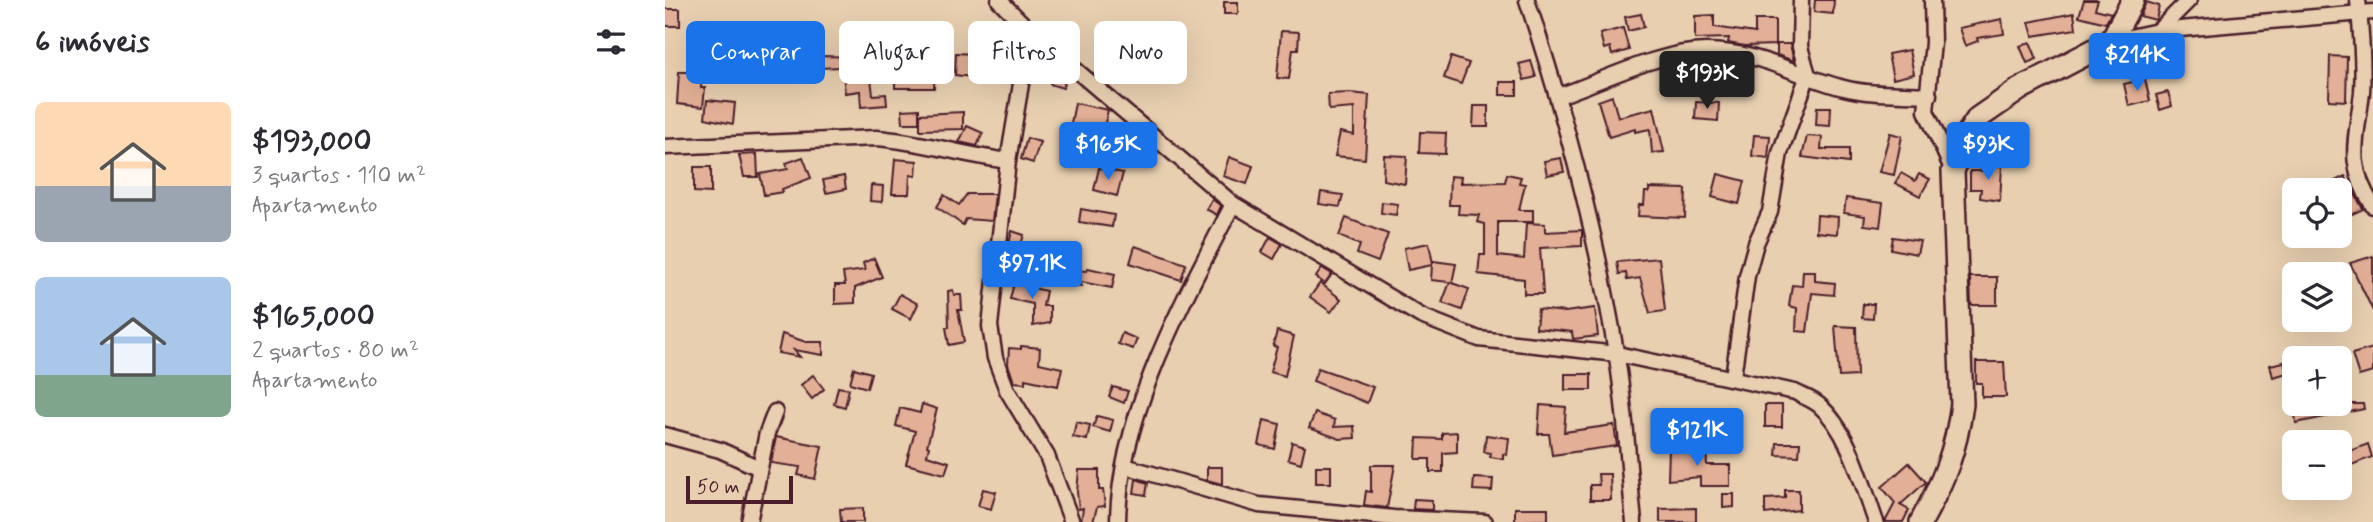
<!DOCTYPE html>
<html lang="pt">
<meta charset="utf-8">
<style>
body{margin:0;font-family:Mynerve,sans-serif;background:#f7f7f7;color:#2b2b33;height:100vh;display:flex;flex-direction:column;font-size:26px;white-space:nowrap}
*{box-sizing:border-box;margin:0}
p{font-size:23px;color:#7c7c81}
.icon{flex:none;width:38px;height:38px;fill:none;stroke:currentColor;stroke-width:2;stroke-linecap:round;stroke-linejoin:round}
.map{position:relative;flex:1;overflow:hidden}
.details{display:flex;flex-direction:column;background:#fff;width:665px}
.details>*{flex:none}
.banner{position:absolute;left:21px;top:21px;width:665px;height:63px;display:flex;gap:14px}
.controls{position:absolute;left:1617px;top:178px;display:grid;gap:14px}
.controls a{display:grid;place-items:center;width:70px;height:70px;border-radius:10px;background:#fff;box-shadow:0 7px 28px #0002;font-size:35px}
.scale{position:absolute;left:21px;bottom:18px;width:107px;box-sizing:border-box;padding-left:7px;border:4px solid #4a1f2b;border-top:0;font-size:19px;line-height:24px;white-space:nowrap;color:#4a1f2b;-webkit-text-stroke:5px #e8cfb0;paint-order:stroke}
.price{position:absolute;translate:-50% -60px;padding:0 16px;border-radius:7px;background:#1a73e8;color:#fff;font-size:23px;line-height:46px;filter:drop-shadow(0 2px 4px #0008)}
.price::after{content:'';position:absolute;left:50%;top:42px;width:21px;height:16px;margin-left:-10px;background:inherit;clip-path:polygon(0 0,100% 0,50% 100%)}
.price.selected{background:#222;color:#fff}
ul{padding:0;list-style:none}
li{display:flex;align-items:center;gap:21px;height:175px;padding:0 35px}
li span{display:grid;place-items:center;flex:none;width:196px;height:140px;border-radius:10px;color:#555}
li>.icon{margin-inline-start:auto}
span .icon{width:84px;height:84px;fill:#fffc;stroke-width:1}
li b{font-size:30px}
h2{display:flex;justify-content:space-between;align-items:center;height:84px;padding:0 35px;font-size:30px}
.pill{padding:0 24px;border-radius:10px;background:#fff;box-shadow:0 7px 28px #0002;font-size:24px;line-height:63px}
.pill.selected{background:#1a73e8;color:#fff}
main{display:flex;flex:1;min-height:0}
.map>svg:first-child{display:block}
</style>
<main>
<section class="details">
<h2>6 imóveis<svg class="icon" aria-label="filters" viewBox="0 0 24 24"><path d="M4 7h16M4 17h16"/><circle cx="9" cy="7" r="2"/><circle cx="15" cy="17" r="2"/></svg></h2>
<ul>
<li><span style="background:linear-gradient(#ffd9b3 60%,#9aa5b1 0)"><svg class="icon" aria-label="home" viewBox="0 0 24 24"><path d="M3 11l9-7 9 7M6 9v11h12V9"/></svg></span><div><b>$193,000</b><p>3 quartos · 110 m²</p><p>Apartamento</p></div></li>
<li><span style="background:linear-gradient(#a9c7e8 70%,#7fa58c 0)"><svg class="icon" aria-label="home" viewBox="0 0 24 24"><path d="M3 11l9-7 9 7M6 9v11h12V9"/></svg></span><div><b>$165,000</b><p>2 quartos · 80 m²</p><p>Apartamento</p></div></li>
</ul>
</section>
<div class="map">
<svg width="1708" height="522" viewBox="0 0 1708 522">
<rect width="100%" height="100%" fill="#e8cfb0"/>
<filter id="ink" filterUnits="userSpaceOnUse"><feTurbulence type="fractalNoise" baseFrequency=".0143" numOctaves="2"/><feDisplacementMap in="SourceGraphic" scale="14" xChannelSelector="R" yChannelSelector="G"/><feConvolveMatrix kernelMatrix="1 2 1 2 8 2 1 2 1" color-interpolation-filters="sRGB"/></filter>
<g filter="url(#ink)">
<g fill="#e3af96" stroke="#4a1f2b" stroke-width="2">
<polygon points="1150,0 1169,0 1168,14 1149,12"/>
<polygon points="1419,0 1433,0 1430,9 1446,13 1441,23 1414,16"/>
<rect x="559" y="2" width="14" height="12"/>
<polygon points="1481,2 1494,6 1491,20 1475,16"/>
<rect x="0" y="9" width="15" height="17"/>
<polygon points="1409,13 1411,29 1368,36 1364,22"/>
<polygon points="976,14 979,27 963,31 960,17"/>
<polygon points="1049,15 1049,27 1090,33 1090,20 1110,20 1110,45 1080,46 1063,43 1064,38 1030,39 1030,16"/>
<polygon points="1337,19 1339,34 1312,38 1313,41 1300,46 1294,28"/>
<polygon points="261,24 264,71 270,71 269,88 230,88 230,62 239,61 236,26"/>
<rect x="110" y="25" width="21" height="23"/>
<polygon points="958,28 964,50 947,55 945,47 939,49 935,34"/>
<polygon points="616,31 634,32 633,49 628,49 624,79 612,78"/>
<polygon points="88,36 90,47 73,50 72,38"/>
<polygon points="1365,42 1372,59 1362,63 1355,46"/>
<polygon points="35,44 55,44 54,58 35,57"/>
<polygon points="1112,44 1125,44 1129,61 1112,55"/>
<polygon points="1244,50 1249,74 1228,79 1223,54"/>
<polygon points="291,53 308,54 306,77 290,75"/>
<polygon points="155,56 196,57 196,66 155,68"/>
<polygon points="1665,56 1682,57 1681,101 1664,100"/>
<polygon points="786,57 804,63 796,84 779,78"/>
<polygon points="866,61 871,77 859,80 854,64"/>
<polygon points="389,69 402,75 398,88 385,84"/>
<polygon points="205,70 208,95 221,94 222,105 196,107 195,91 180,93 178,73"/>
<polygon points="14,72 37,72 36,88 40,88 38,107 12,104"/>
<polygon points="1480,79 1485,101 1464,106 1459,84"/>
<rect x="835" y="82" width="17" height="13"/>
<polygon points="1503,92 1507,106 1495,110 1491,95"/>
<polygon points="685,93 704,95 700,159 670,156 675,132 689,135 689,108 664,110 663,94"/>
<polygon points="947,96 953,117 989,108 999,152 987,153 985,129 970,132 970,129 944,137 933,101"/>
<polygon points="42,100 70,103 68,124 40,118"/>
<polygon points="1031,102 1054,103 1053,121 1030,119"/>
<polygon points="410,103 443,110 436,140 404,133"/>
<polygon points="809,106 823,106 823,127 808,127"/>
<polygon points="1152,107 1166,107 1165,126 1151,125"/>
<polygon points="254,109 254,123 238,123 237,110"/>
<polygon points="298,112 298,129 255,130 255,114"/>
<polygon points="302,126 318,133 312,146 294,142"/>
<polygon points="755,132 781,133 780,154 754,153"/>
<polygon points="1225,133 1237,136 1229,175 1214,172"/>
<polygon points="1089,135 1105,136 1103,158 1087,156"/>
<polygon points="1142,136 1157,137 1156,149 1184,149 1184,163 1137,157"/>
<polygon points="362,138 375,142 368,163 356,159"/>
<polygon points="92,154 93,177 79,177 74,155"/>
<polygon points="719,155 742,156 740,184 718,180"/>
<polygon points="138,157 146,178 117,189 118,192 99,195 95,174 123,169 121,163"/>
<polygon points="564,157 588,166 582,184 558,176"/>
<polygon points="896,158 899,172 882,175 879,161"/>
<polygon points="230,159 252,161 251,176 245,175 244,194 227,194"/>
<polygon points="1321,165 1337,166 1335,201 1315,198 1316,189 1305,189 1305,171 1321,171"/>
<polygon points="29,167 46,167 46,193 29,192"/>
<polygon points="434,168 458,173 452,196 429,190"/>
<polygon points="1236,173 1250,181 1254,174 1265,179 1255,196 1230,183"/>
<polygon points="842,174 856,177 854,183 860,184 854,210 868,210 868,222 833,222 833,256 859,259 861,223 880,224 880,232 917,230 917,246 875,248 878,294 859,294 859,279 813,274 815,255 820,255 820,224 812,222 814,215 793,214 794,205 784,205 785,176 796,177 795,183 840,182"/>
<polygon points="1053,174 1080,181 1074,204 1047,197"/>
<polygon points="179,176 181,189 161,193 158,180"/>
<polygon points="1680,176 1698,209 1685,215 1675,191 1650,191"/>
<polygon points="206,185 218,186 217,202 205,201"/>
<polygon points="984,188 1021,189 1020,218 973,216 974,205 979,205 980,192 984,192"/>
<polygon points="656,192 678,195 675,207 654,204"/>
<polygon points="302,194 330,194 327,221 301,219 298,225 272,207 279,195 294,205"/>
<polygon points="1181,198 1218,203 1215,227 1199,225 1200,216 1179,213"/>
<polygon points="547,199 556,206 552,215 541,209"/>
<polygon points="717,202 733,204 731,215 716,213"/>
<polygon points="416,209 449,215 447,227 414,222"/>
<polygon points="1152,215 1173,217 1172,234 1151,232"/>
<polygon points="681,218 723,234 713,262 692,254 695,245 674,236"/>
<polygon points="347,231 359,235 354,251 343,248"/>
<polygon points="605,237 617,244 609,259 597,252"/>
<polygon points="1228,237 1255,241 1252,254 1226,249"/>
<polygon points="764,243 768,264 768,261 791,264 787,283 804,289 797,310 777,303 785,282 766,280 767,265 743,270 739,248"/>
<polygon points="470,246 521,264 516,280 465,263"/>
<polygon points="344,255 356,258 353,274 341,271"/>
<polygon points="1708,256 1708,311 1685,263"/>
<polygon points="209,258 217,277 190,288 190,303 170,304 170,285 180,285 178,273 200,270 198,263"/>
<polygon points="994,258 1000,311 985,313 975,278 962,280 961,273 954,274 952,262"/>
<polygon points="423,268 450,274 447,288 416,282 416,286 386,283 386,272 390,269 422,271"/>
<polygon points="657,268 667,274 660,284 651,277"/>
<polygon points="1138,271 1150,271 1150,281 1170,283 1169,295 1147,293 1142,332 1131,331 1132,308 1124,306 1127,285 1137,286"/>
<polygon points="1305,277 1332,277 1332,305 1306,305"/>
<polygon points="350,279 361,281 360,286 381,291 378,306 385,306 385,323 368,326 368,304 345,299"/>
<polygon points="655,283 676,299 666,312 645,297"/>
<polygon points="288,290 289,295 296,295 297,310 293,310 299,342 284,345 281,327 284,327 283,291"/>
<polygon points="235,294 253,304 246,319 227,309"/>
<polygon points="1198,304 1209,304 1208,319 1197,318"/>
<polygon points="930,308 933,336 908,339 907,332 871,328 873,309 900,312"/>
<polygon points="1170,326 1191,327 1192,376 1174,377"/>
<polygon points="612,331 629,336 620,376 605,372 612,347 608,346"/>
<polygon points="457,333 472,339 468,349 453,344"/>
<polygon points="117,334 141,342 158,342 158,355 129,350 135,357 113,353"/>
<polygon points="356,346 375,348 374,363 397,368 393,386 360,379 360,383 349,382 343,364 344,348 356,349"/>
<polygon points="1708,348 1708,372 1694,376 1687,354"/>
<polygon points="1311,362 1339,362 1341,397 1317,397 1317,383 1311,383"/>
<polygon points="1619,362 1622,373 1608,377 1605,365"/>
<polygon points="189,368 206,373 202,388 185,383"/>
<polygon points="653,368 708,387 702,403 648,381"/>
<rect x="900" y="374" width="26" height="16"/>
<polygon points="148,375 159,389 147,399 136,385"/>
<polygon points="1675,376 1680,376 1686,404 1698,404 1699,409 1631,423 1629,406 1675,404"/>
<polygon points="173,387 184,389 180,407 169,404"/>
<polygon points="448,387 463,391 459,403 444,397"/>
<polygon points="257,404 272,409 262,446 264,447 262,455 284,462 280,474 241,464 250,431 231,426 235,408 255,413"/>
<polygon points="875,405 901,407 899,432 949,425 952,446 887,455 884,434 873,434"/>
<rect x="1100" y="405" width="17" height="22"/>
<polygon points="650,413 670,420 669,427 689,426 690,438 675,439 644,428"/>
<polygon points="432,416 448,420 445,432 428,427"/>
<polygon points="599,420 615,424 610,449 594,445"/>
<polygon points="411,422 425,425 422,440 408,437"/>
<polygon points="792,432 792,452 778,453 778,472 765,472 765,459 751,459 752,438 777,439 777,433"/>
<polygon points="821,435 844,438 842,455 838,454 838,459 825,457 826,453 819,452"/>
<polygon points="111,437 157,446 150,479 133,475 135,467 106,463"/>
<polygon points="627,442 640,446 636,463 623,459"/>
<polygon points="1112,443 1135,443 1134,456 1111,455"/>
<polygon points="1703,444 1707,457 1684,466 1679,453"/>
<polygon points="1004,448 1041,449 1042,465 1065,465 1065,486 1035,486 1035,477 1003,480"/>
<polygon points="1244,463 1261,482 1235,505 1244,510 1238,522 1220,522 1230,503 1217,487"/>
<polygon points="706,465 730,465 722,508 699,505 701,491 706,492"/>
<rect x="651" y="466" width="15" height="17"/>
<polygon points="542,467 557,467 557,484 542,480"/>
<polygon points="414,470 434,470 434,490 438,490 440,506 432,507 428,522 416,522 418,508 414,509 412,492"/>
<polygon points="933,474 945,474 946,500 925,500 925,485 934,485"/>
<polygon points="809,478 828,479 827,491 808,490"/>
<polygon points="471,479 483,483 481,495 469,493"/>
<polygon points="318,489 331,492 326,509 313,506"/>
<polygon points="1120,490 1134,490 1134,510 1100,514 1100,499 1120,498"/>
<polygon points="1058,494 1069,494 1069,507 1058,508"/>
<polygon points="749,499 767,500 767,510 748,509"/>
<polygon points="198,508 198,522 176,522 175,509"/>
<polygon points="850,508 883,508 883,520 850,521"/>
<polygon points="1031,508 1031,522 995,522 995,509"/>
</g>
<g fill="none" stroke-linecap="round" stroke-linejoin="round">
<defs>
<g id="street">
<path d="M334 0 365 31 568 204 756 316 814 339 952 354 1130 392C1137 396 1147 399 1154 405 1185 432 1197 484 1211 522"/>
<path d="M862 0C900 115 931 232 951 352 961 408 963 466 969 522"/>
<polyline points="1267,0 1268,43 1261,111 1288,171"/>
<path d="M1693 0C1696 30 1699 62 1697 92 1692 139 1680 163 1708 206"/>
<polyline points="365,31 343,161 325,326 330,358 342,390 382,456 407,522"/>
<polyline points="1493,31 1524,0"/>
<polyline points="1446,41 1493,31 1708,12"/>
<path d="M894 96C937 81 996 51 1041 51 1095 51 1130 76 1179 88 1206 95 1236 93 1264 95"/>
<path d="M0 147 211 138C255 141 298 155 343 161"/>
<polyline points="1068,377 1082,276 1091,243 1105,212 1115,153 1143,75 1135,47 1136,0"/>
<polyline points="0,435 55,450 94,468"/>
<polyline points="460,466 594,505 729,518 820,522"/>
<polyline points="84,522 102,433 110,412"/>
<path d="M453 522C454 414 520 298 568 204"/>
</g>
<path id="secondary" d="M1256 522C1279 480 1291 451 1297 404L1288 171 1303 133 1313 118 1355 89 1446 41 1468 0"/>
</defs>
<use href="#street" stroke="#4a1f2b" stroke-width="19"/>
<use href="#secondary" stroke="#4a1f2b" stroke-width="26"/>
<use href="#street" stroke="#e8cfb0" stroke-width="14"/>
<use href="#secondary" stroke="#e8cfb0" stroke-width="21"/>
</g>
</g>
</svg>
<div class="controls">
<a><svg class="icon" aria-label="locate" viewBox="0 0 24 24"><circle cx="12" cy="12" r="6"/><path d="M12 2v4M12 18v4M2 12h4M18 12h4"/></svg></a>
<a><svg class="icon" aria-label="layers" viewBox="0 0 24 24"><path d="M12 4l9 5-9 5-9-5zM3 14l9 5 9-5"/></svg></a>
<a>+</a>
<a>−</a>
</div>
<div class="scale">50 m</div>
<b class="price" style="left:1472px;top:93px">$214K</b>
<b class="price selected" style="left:1042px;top:111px">$193K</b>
<b class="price" style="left:443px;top:182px">$165K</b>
<b class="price" style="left:1323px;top:182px">$93K</b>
<b class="price" style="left:367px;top:301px">$97.1K</b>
<b class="price" style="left:1032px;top:468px">$121K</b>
<div class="banner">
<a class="pill selected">Comprar</a>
<a class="pill">Alugar</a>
<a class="pill">Filtros</a>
<a class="pill">Novo</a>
</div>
</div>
</main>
